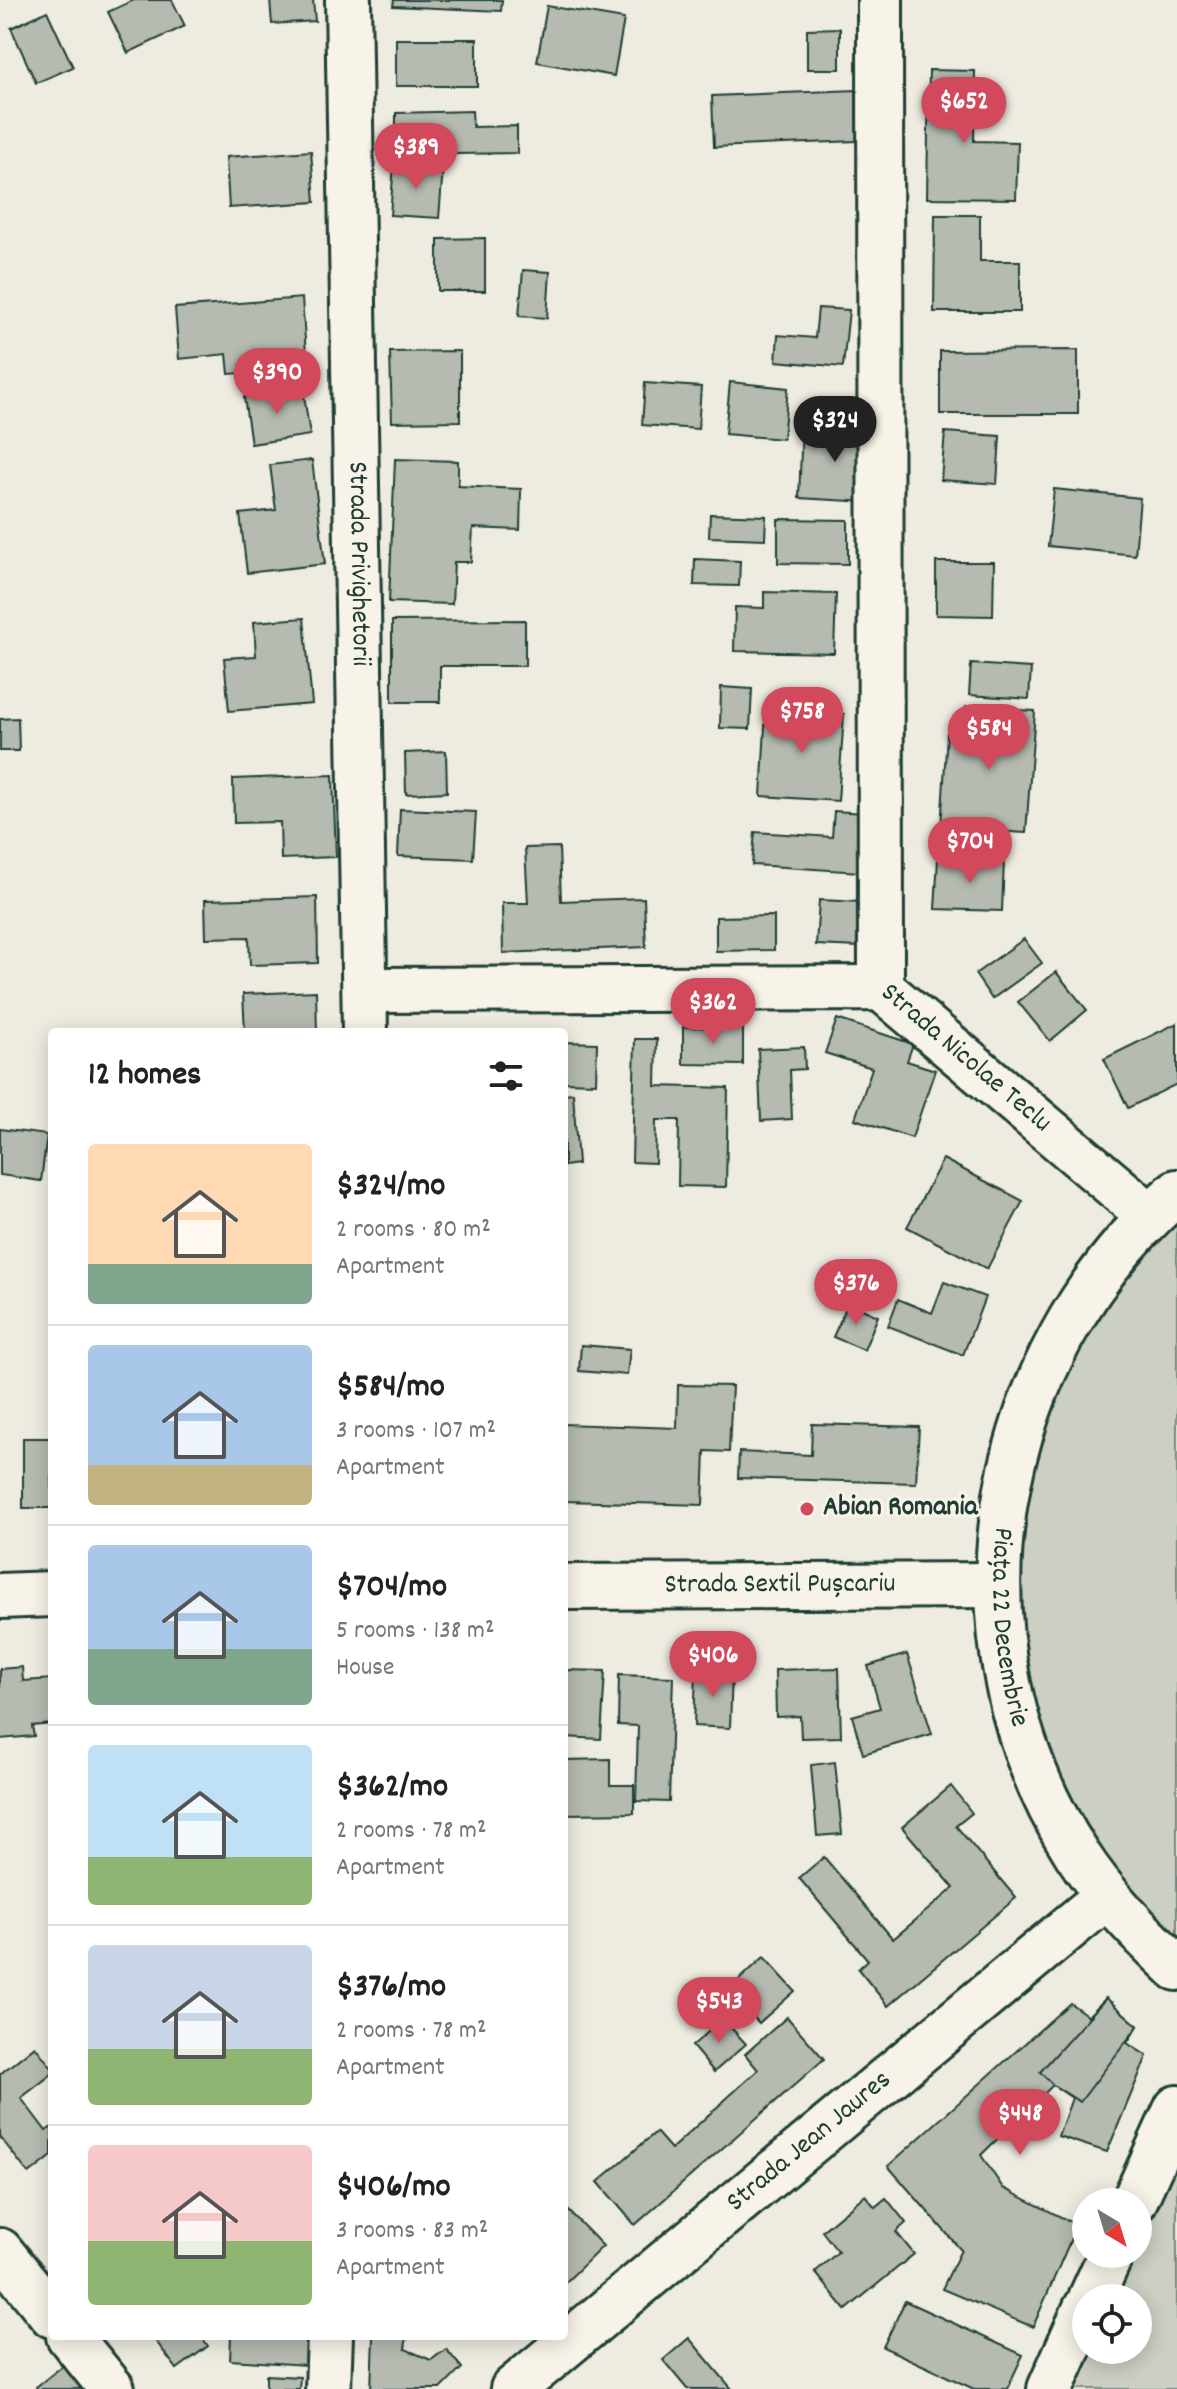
<!DOCTYPE html>
<meta charset="utf-8">
<style>
body{margin:0;font-family:Dekko,sans-serif;background:#f2f2f2;color:#222;height:100vh;display:flex;flex-direction:column;font-size:30px;white-space:nowrap}
*{box-sizing:border-box;margin:0}
p{font-size:26px;color:#767676}
.icon{flex:none;width:44px;height:44px;fill:none;stroke:currentColor;stroke-width:2;stroke-linecap:round;stroke-linejoin:round}
.map{position:relative;flex:1;overflow:hidden}
.sheet{position:absolute;left:48px;top:1028px;width:520px;height:1312px;display:flex;flex-direction:column;background:#fff;border-radius:8px;box-shadow:0 4px 20px #0003}
.sheet>*{flex:none}
.needle{width:52px;rotate:142deg}
.tools{position:absolute;left:1072px;top:2188px;display:grid;gap:16px}
.tools a{display:grid;place-items:center;width:80px;height:80px;border-radius:50%;background:#fff;box-shadow:0 4px 20px #0003;font-size:40px}
.price{position:absolute;translate:-50% -68px;padding:0 18px;border-radius:28px;background:#d1495b;color:#fff;font-size:26px;line-height:52px;filter:drop-shadow(0 2px 4px #0008)}
.price::after{content:'';position:absolute;left:50%;top:48px;width:24px;height:18px;margin-left:-12px;background:inherit;clip-path:polygon(0 0,100% 0,50% 100%)}
.price.selected{background:#222;color:#fff}
ul{padding:0;list-style:none}
li{display:flex;align-items:center;gap:24px;height:200px;padding:0 40px}
li+li{border-top:2px solid #e0e0e0}
li span{display:grid;place-items:center;flex:none;width:224px;height:160px;border-radius:8px;color:#555}
li>.icon{margin-inline-start:auto}
span .icon{width:96px;height:96px;fill:#fffc;stroke-width:1}
li b{font-size:34px}
h2{display:flex;justify-content:space-between;align-items:center;height:96px;padding:0 40px;font-size:34px}
.map>svg:first-child{display:block}
</style>
<div class="map">
<svg width="1177" height="2389" viewBox="0 0 1177 2389">
<rect width="100%" height="100%" fill="#eeece1"/>
<filter id="ink" filterUnits="userSpaceOnUse"><feTurbulence type="fractalNoise" baseFrequency=".0125" numOctaves="2"/><feDisplacementMap in="SourceGraphic" scale="16" xChannelSelector="R" yChannelSelector="G"/><feConvolveMatrix kernelMatrix="1 2 1 2 8 2 1 2 1" color-interpolation-filters="sRGB"/></filter>
<g filter="url(#ink)">
<g fill="#cccfc4" stroke="#76867c" stroke-width="2">
<polygon points="1177,1192 1177,1968 1140,1933 1012,1702 1014,1450"/>
<polygon points="1177,2108 1177,2389 1050,2389 1086,2350 1138,2350 1138,2298 1091,2298 1111,2254 1138,2254 1138,2202"/>
</g>
<g fill="#b5bbb0" stroke="#1f3d34" stroke-width="2">
<polygon points="134,0 172,0 185,26 128,53 108,12"/>
<polygon points="270,0 313,0 315,21 272,24"/>
<polygon points="394,0 502,0 501,11 393,6"/>
<polygon points="547,6 624,19 614,76 537,62"/>
<polygon points="47,11 73,67 36,83 11,28"/>
<polygon points="840,28 840,69 807,69 807,29"/>
<rect x="396" y="39" width="81" height="47"/>
<polygon points="929,70 975,71 974,141 1018,142 1016,199 927,198"/>
<polygon points="856,90 857,141 714,147 712,96"/>
<polygon points="472,111 473,127 517,126 517,153 396,155 396,113"/>
<polygon points="311,151 315,202 229,208 226,157"/>
<polygon points="394,164 443,168 439,218 390,215"/>
<polygon points="935,215 980,215 980,261 1020,261 1020,312 934,312"/>
<polygon points="485,238 485,291 438,291 438,239"/>
<polygon points="523,270 550,272 547,318 519,316"/>
<polygon points="302,298 307,368 229,374 227,354 179,359 175,308"/>
<polygon points="818,308 849,310 843,367 776,361 778,335 815,338"/>
<polygon points="1078,350 1078,414 940,414 940,351"/>
<polygon points="460,351 460,421 392,422 390,352"/>
<polygon points="730,382 788,388 783,439 725,434"/>
<polygon points="645,383 701,387 698,429 642,425"/>
<polygon points="303,389 310,435 251,444 244,397"/>
<polygon points="802,426 872,429 868,502 799,498"/>
<polygon points="945,432 1000,436 997,484 941,480"/>
<polygon points="395,459 458,461 458,486 521,489 520,530 473,528 471,562 454,562 452,604 389,602"/>
<polygon points="312,460 325,564 247,573 240,514 276,510 270,465"/>
<polygon points="1054,489 1140,498 1135,555 1048,546"/>
<polygon points="710,514 766,516 765,539 709,537"/>
<polygon points="778,519 848,520 848,564 778,563"/>
<polygon points="695,559 740,561 739,586 694,585"/>
<polygon points="936,562 994,562 993,616 936,615"/>
<polygon points="764,592 836,594 834,653 734,651 735,607 764,608"/>
<polygon points="304,618 312,704 229,711 224,658 256,656 254,622"/>
<polygon points="525,620 525,666 440,666 440,702 392,702 392,621"/>
<polygon points="971,664 1031,668 1029,699 969,695"/>
<polygon points="721,687 752,689 750,729 720,728"/>
<polygon points="966,707 1035,711 1026,833 941,828 947,733 964,734"/>
<polygon points="766,710 844,714 838,801 761,796"/>
<polygon points="18,718 19,751 0,751 0,719"/>
<polygon points="446,751 447,792 406,794 405,753"/>
<polygon points="333,775 336,857 281,859 280,822 234,823 233,779"/>
<polygon points="400,809 476,812 473,859 398,856"/>
<polygon points="834,811 864,813 860,872 752,865 755,832 832,837"/>
<polygon points="559,847 561,901 644,898 646,947 503,953 502,903 528,903 525,848"/>
<polygon points="938,858 1004,861 1002,911 935,909"/>
<polygon points="317,897 318,963 250,965 249,937 206,938 205,900"/>
<polygon points="819,900 862,902 859,947 816,945"/>
<polygon points="774,916 774,950 716,951 716,917"/>
<polygon points="1024,939 1042,963 992,999 975,974"/>
<polygon points="1056,972 1087,1010 1050,1041 1018,1002"/>
<polygon points="316,991 317,1032 245,1032 243,994"/>
<polygon points="837,1019 913,1044 907,1061 935,1070 912,1138 855,1119 872,1068 825,1053"/>
<polygon points="1177,1023 1177,1084 1128,1108 1104,1059"/>
<polygon points="683,1027 743,1028 743,1065 683,1064"/>
<polygon points="635,1039 657,1039 656,1086 728,1088 726,1187 678,1186 679,1120 656,1120 655,1163 632,1162"/>
<polygon points="564,1042 597,1043 596,1083 564,1082"/>
<polygon points="804,1047 805,1069 790,1070 792,1119 761,1121 758,1049"/>
<polygon points="573,1093 578,1164 564,1166 564,1094"/>
<polygon points="0,1129 47,1135 41,1181 0,1175"/>
<polygon points="943,1159 1023,1201 987,1269 907,1227"/>
<polygon points="944,1282 985,1297 963,1355 888,1326 898,1299 932,1313"/>
<polygon points="848,1303 878,1316 864,1350 833,1337"/>
<polygon points="581,1345 630,1349 627,1375 579,1371"/>
<polygon points="678,1385 732,1386 729,1452 705,1451 703,1505 564,1501 564,1424 677,1428"/>
<polygon points="812,1424 919,1427 916,1483 738,1478 739,1452 811,1455"/>
<rect x="23" y="1438" width="29" height="70"/>
<polygon points="907,1654 932,1734 863,1754 852,1716 880,1708 868,1666"/>
<polygon points="22,1667 23,1681 52,1679 52,1724 32,1726 34,1736 0,1739 0,1669"/>
<polygon points="839,1668 841,1737 801,1738 800,1716 776,1717 775,1670"/>
<polygon points="564,1670 605,1671 601,1739 564,1737"/>
<polygon points="696,1671 732,1672 730,1728 694,1726"/>
<polygon points="619,1675 673,1677 669,1802 636,1801 638,1726 618,1725"/>
<polygon points="610,1759 610,1785 634,1785 634,1813 564,1814 564,1760"/>
<polygon points="835,1762 842,1834 817,1836 811,1765"/>
<polygon points="951,1786 972,1813 956,1826 1016,1898 888,2006 858,1969 868,1960 799,1878 824,1857 893,1939 954,1888 902,1827"/>
<polygon points="764,1957 795,1991 759,2023 728,1990"/>
<polygon points="1106,1998 1138,2026 1127,2043 1147,2056 1107,2152 1058,2136 1072,2098 1053,2085 981,2155 1003,2188 1077,2225 1033,2327 942,2289 961,2250 888,2166 1070,2003 1088,2016"/>
<polygon points="1106,1998 1138,2026 1080,2102 1053,2085 1040,2072"/>
<polygon points="787,2017 824,2059 635,2225 598,2182 656,2132 671,2149 758,2070 745,2054"/>
<polygon points="723,2019 746,2044 714,2072 692,2046"/>
<polygon points="35,2046 52,2068 52,2074 21,2098 46,2131 52,2127 52,2156 29,2174 0,2137 0,2074"/>
<polygon points="865,2195 875,2207 886,2198 906,2223 896,2232 914,2254 846,2310 815,2272 838,2252 822,2231"/>
<polygon points="564,2206 603,2246 564,2284"/>
<polygon points="905,2301 1023,2355 1007,2389 974,2389 883,2347"/>
<polygon points="152,2336 201,2336 208,2346 177,2369"/>
<polygon points="231,2336 308,2336 306,2365 230,2360"/>
<polygon points="373,2336 407,2336 405,2349 431,2360 446,2349 462,2368 441,2389 371,2389"/>
<polygon points="689,2338 732,2389 687,2389 663,2360"/>
<polygon points="65,2364 84,2389 37,2389 36,2387"/>
<polygon points="266,2375 300,2377 299,2389 266,2389"/>
</g>
<g fill="none" stroke-linecap="round" stroke-linejoin="round">
<defs>
<g id="minor">
<path id="s1" d="M348 0 365 1032"/>
<polyline points="880,0 881,988"/>
<path id="s2" d="M365 990 881 988 1150 1216"/>
<path id="s3" d="M1177 1192C987 1357 940 1641 1077 1854 1105 1897 1140 1933 1177 1968"/>
<path id="s4" d="M564 1587 998 1585"/>
<polyline points="0,1596 52,1594"/>
<polyline points="1134,2202 1177,2108"/>
<polyline points="0,2251 52,2315"/>
<polyline points="1091,2298 1111,2254"/>
<polyline points="69,2336 112,2389"/>
<polyline points="328,2389 330,2336"/>
<path id="s5" d="M513 2389 1107 1896"/>
<polyline points="1050,2389 1086,2308"/>
</g>
</defs>
<use href="#minor" stroke="#1f3d34" stroke-width="50"/>
<use href="#minor" stroke="#f7f3e8" stroke-width="44"/>
</g>
</g>
<circle fill="#d1495b" stroke="#f7f3e8" stroke-width="3" cx="807" cy="1509" r="8"/>
<g text-anchor="middle" dominant-baseline="central" stroke-width="6" stroke-linejoin="round" paint-order="stroke">
<g font-size="28" fill="#1f3d34" stroke="#f7f3e8">
<text stroke="none"><textPath href="#s1" startOffset="564">Strada Privighetorii</textPath></text>
<text stroke="none"><textPath href="#s2" startOffset="626">Strada Nicolae Teclu</textPath></text>
<text stroke="none"><textPath href="#s4" startOffset="216">Strada Sextil Pușcariu</textPath></text>
<text stroke="none"><textPath href="#s3" startOffset="488">Piața 22 Decembrie</textPath></text>
<text stroke="none"><textPath href="#s5" startOffset="386">Strada Jean Jaures</textPath></text>
</g>
<g font-size="28" font-weight="bold" fill="#1f3d34" stroke="#f7f3e8" text-anchor="start">
<text x="823" y="1509">Abian Romania</text>
</g>
</g>
</svg>
<div class="tools">
<a><svg class="needle" viewBox="-14 -14 28 28"><path d="M0-13l5 13h-10z" fill="#e53935"/><path d="M0 13l5-13h-10z" fill="#767676"/></svg></a>
<a><svg class="icon" aria-label="locate" viewBox="0 0 24 24"><circle cx="12" cy="12" r="6"/><path d="M12 2v4M12 18v4M2 12h4M18 12h4"/></svg></a>
</div>
<b class="price" style="left:964px;top:145px">$652</b>
<b class="price" style="left:416px;top:191px">$389</b>
<b class="price" style="left:277px;top:416px">$390</b>
<b class="price selected" style="left:835px;top:464px">$324</b>
<b class="price" style="left:802px;top:755px">$758</b>
<b class="price" style="left:989px;top:772px">$584</b>
<b class="price" style="left:970px;top:885px">$704</b>
<b class="price" style="left:713px;top:1046px">$362</b>
<b class="price" style="left:856px;top:1327px">$376</b>
<b class="price" style="left:713px;top:1699px">$406</b>
<b class="price" style="left:719px;top:2045px">$543</b>
<b class="price" style="left:1020px;top:2157px">$448</b>
<section class="sheet">
<h2>12 homes<svg class="icon" aria-label="filters" viewBox="0 0 24 24"><path d="M4 7h16M4 17h16"/><circle cx="9" cy="7" r="2"/><circle cx="15" cy="17" r="2"/></svg></h2>
<ul>
<li><span style="background:linear-gradient(#ffd9b3 75%,#7fa58c 0)"><svg class="icon" aria-label="home" viewBox="0 0 24 24"><path d="M3 11l9-7 9 7M6 9v11h12V9"/></svg></span><div><b>$324/mo</b><p>2 rooms · 80 m²</p><p>Apartment</p></div></li>
<li><span style="background:linear-gradient(#a9c7e8 75%,#c2b280 0)"><svg class="icon" aria-label="home" viewBox="0 0 24 24"><path d="M3 11l9-7 9 7M6 9v11h12V9"/></svg></span><div><b>$584/mo</b><p>3 rooms · 107 m²</p><p>Apartment</p></div></li>
<li><span style="background:linear-gradient(#a9c7e8 65%,#7fa58c 0)"><svg class="icon" aria-label="home" viewBox="0 0 24 24"><path d="M3 11l9-7 9 7M6 9v11h12V9"/></svg></span><div><b>$704/mo</b><p>5 rooms · 138 m²</p><p>House</p></div></li>
<li><span style="background:linear-gradient(#bfe0f5 70%,#8fb573 0)"><svg class="icon" aria-label="home" viewBox="0 0 24 24"><path d="M3 11l9-7 9 7M6 9v11h12V9"/></svg></span><div><b>$362/mo</b><p>2 rooms · 78 m²</p><p>Apartment</p></div></li>
<li><span style="background:linear-gradient(#c9d6e8 65%,#8fb573 0)"><svg class="icon" aria-label="home" viewBox="0 0 24 24"><path d="M3 11l9-7 9 7M6 9v11h12V9"/></svg></span><div><b>$376/mo</b><p>2 rooms · 78 m²</p><p>Apartment</p></div></li>
<li><span style="background:linear-gradient(#f6c9c9 60%,#8fb573 0)"><svg class="icon" aria-label="home" viewBox="0 0 24 24"><path d="M3 11l9-7 9 7M6 9v11h12V9"/></svg></span><div><b>$406/mo</b><p>3 rooms · 83 m²</p><p>Apartment</p></div></li>
</ul>
</section>
</div>
